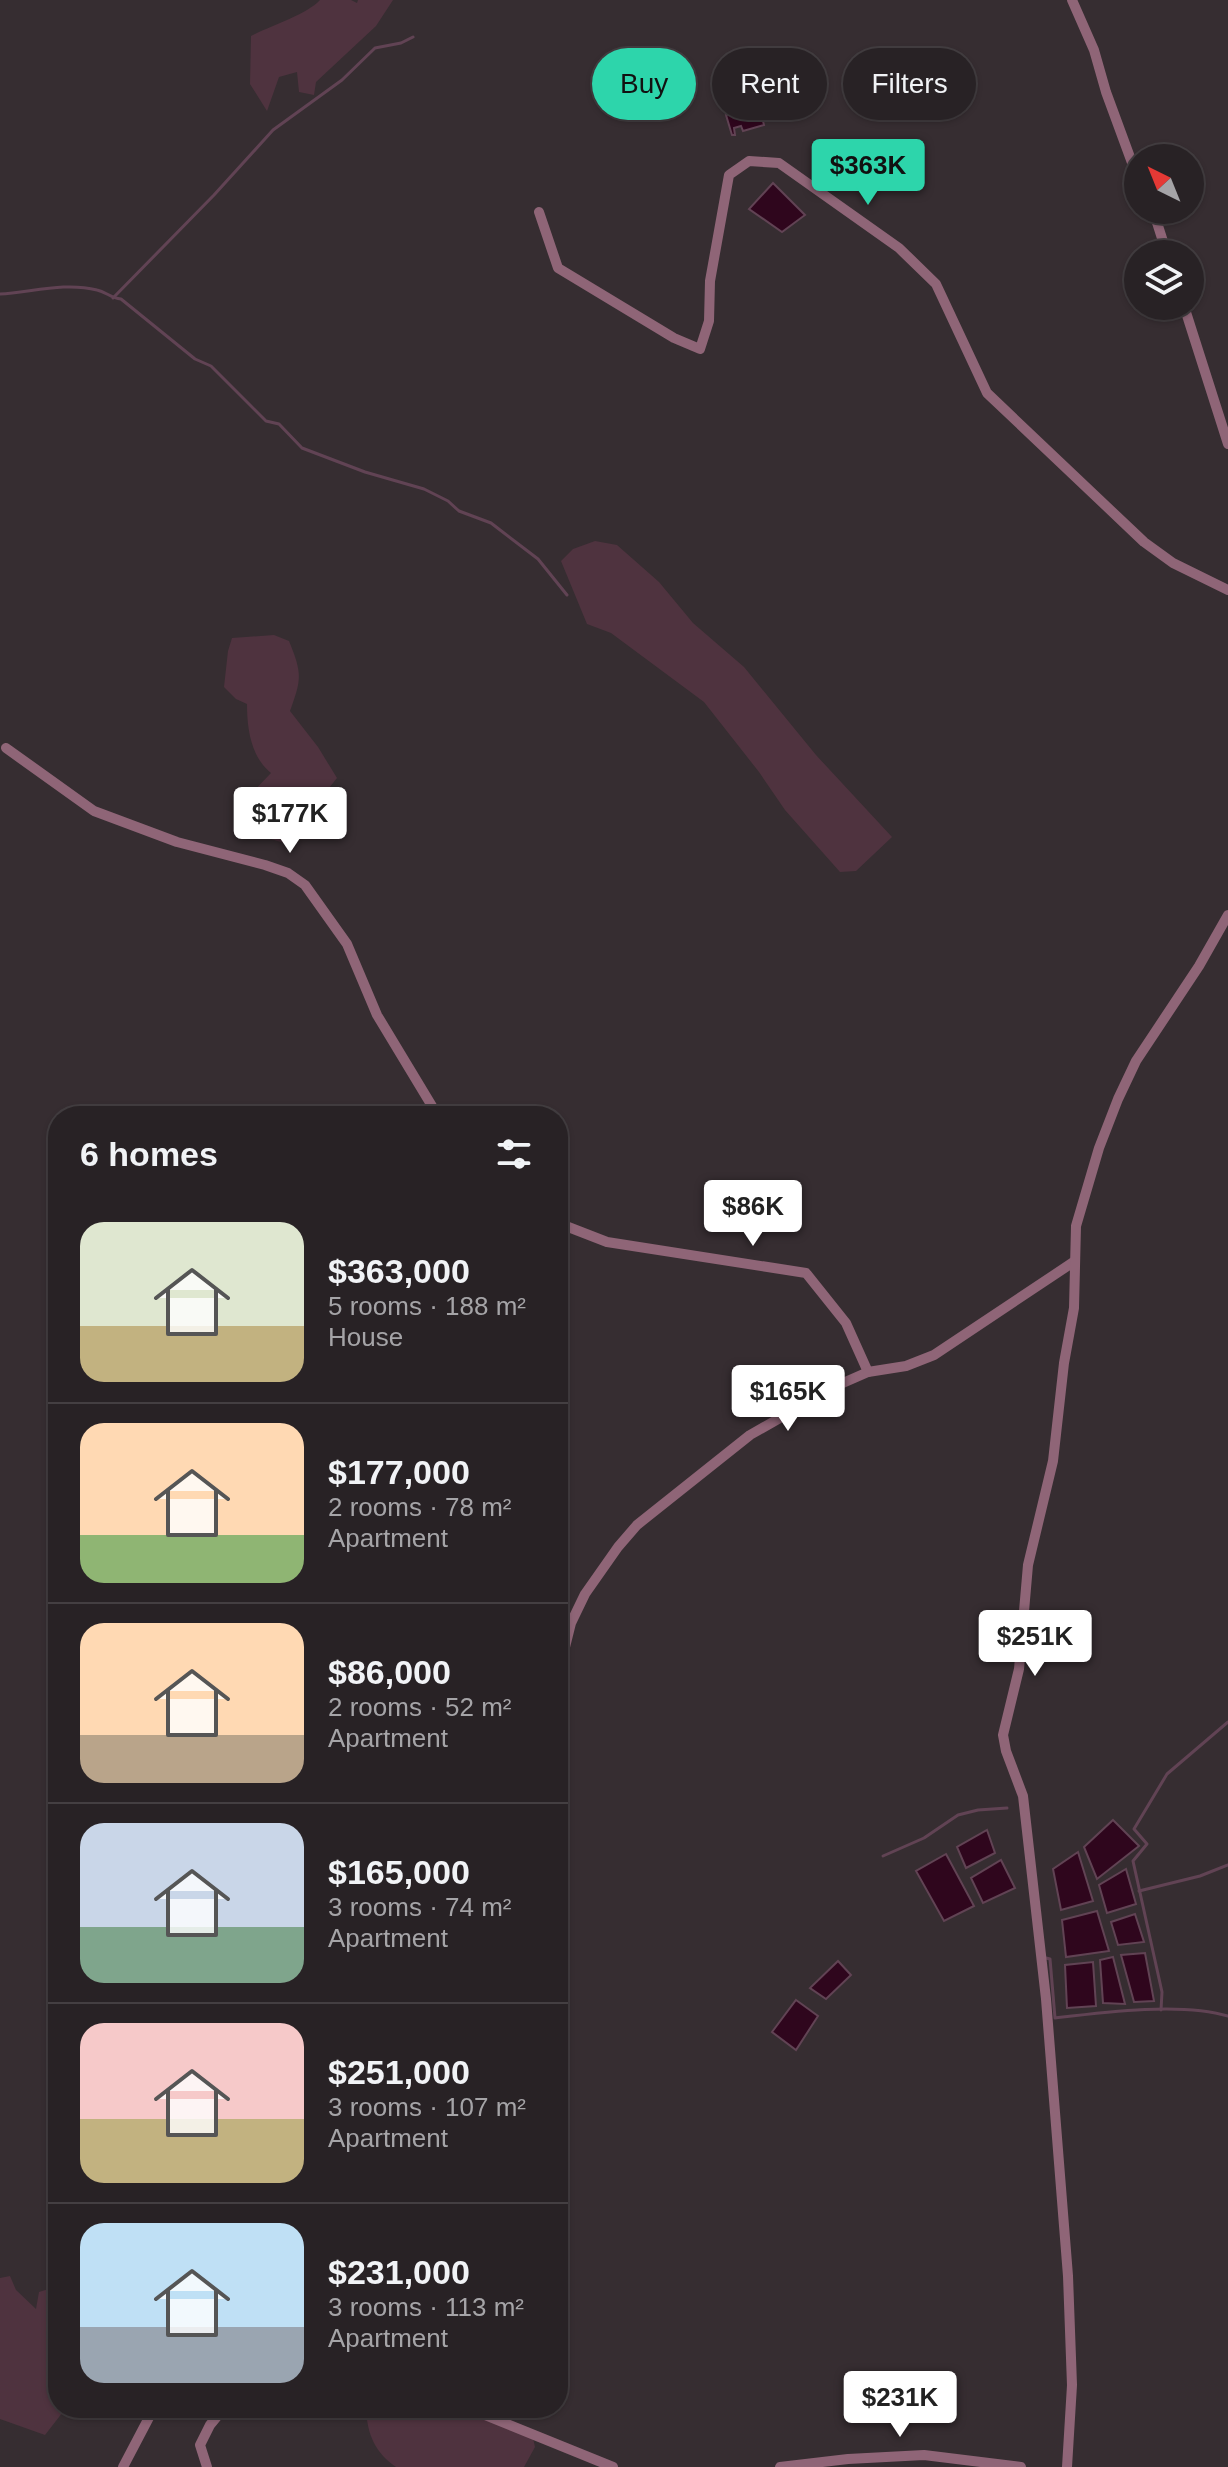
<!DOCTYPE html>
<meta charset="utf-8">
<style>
body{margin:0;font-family:Arial,sans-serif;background:#342f32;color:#f1f3f6;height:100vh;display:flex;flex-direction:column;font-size:30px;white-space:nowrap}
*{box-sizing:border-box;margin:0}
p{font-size:26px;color:#a5a4a7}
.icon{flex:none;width:44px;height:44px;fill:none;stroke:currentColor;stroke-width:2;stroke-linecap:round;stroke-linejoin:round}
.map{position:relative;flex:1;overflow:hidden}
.drawer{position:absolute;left:48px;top:1106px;width:520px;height:1312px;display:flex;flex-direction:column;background:#282225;border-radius:32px;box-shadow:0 2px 6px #0004,0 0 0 2px #443f42}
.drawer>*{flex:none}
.hud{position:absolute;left:592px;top:48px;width:516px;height:72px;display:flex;gap:16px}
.needle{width:52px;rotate:317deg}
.tools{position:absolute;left:1124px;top:144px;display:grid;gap:16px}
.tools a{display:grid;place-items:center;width:80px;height:80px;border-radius:50%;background:#282225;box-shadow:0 2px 6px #0004,0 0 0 2px #443f42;font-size:40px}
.price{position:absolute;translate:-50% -68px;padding:0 18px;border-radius:8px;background:#fff;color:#222;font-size:26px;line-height:52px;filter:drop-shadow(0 2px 4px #0008)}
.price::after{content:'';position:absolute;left:50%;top:48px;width:24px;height:18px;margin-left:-12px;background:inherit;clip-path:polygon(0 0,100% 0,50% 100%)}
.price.on{background:#2dd5ab;color:#111}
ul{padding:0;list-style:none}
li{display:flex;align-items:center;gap:24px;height:200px;padding:0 32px}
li+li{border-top:2px solid #443f42}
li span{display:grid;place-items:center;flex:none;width:224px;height:160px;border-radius:24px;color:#555}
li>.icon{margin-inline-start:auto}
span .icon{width:96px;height:96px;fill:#fffc;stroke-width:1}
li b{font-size:34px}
h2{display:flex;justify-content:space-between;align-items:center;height:96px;padding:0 32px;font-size:34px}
.tag{padding:0 28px;border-radius:36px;background:#282225;box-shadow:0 2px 6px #0004,0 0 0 2px #443f42;font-size:28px;line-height:72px}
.tag.on{background:#2dd5ab;color:#111}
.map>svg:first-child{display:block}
</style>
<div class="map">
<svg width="1228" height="2467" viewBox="0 0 1228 2467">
<rect width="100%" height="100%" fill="#362d31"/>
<g fill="#4f333f">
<path d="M320 0H351L357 3 358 0H393L376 26 316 82 314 95 299 92 297 72 279 77 267 111 250 84 251 36C272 25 306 15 320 0Z"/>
<polygon points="595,541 617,545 659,582 693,623 744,667 816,755 892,837 856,871 840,872 785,810 759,772 704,702 611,633 587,624 561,561 573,549"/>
<path d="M274 635 289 641C302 673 302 678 290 711L318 747 337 778 325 793 310 834 287 844 268 838 243 808 249 796 271 773C251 757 247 729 247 704L236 699 224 687 228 651 232 638Z"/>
<polygon points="10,2276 16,2290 36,2309 39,2292 58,2286 58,2408 66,2408 45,2435 0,2419 0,2278"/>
<path d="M366 2408H455L532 2434 535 2447 524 2467H396C375 2453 367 2434 366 2408Z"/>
</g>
<g fill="#2f061d" stroke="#614354" stroke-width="2">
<polygon points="759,105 764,125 743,131 741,126 734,128 735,135 732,135 726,115"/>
<polygon points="773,183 805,215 782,232 749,209"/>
<polygon points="1113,1820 1139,1846 1097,1879 1084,1847"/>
<polygon points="987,1830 995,1853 966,1868 957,1847"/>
<polygon points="1078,1852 1093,1901 1061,1910 1053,1869"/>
<polygon points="946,1854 974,1906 944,1921 916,1871"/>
<polygon points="1001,1860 1015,1888 983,1903 971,1878"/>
<polygon points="1126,1869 1136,1904 1107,1913 1099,1885"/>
<polygon points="1097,1911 1109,1951 1066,1957 1062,1920"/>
<polygon points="1135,1914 1144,1942 1118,1945 1111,1922"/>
<polygon points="1145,1953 1154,2001 1134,2002 1121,1955"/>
<polygon points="1113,1957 1125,2004 1103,2003 1100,1960"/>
<polygon points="838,1961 851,1975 826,1999 810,1988"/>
<polygon points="1093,1962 1096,2006 1067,2008 1065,1965"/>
<polygon points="796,2000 818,2016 796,2050 772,2032"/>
</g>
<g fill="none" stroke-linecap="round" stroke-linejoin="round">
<g stroke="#614354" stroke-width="3">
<path d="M0 294C32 292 65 282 97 290 106 292 111 298 121 299L195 359 211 366 266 421 279 424 302 448 365 472 424 489 448 501 459 511 491 523 538 559 567 595"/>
<polyline points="113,298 214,195 273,130 342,80 375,48 401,43 413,37"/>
<polyline points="883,1856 924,1838 958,1815 978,1810 1007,1808"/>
<polyline points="1139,1891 1200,1876 1228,1865"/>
<path d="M1046 1958 1050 1959 1055 2018C1104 2012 1182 2002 1228 2016"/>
<polyline points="1161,2010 1162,1992 1133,1861 1147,1844 1134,1829 1167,1774 1228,1722"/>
</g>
<g stroke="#8f6577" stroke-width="10">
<polyline points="1072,0 1094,50 1106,92 1138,179"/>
<polyline points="1153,210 1167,254"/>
<polyline points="539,212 558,268 674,338 700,349 709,321 710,281 729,175 749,161 779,163 899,248 936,284 987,393 1144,542 1173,563 1228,590"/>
<polyline points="1184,306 1228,444"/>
<polyline points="6,748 94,811 177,842 265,865 288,873 305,885 347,944 377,1015 438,1116"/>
<polyline points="558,1223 607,1242 806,1273 846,1323 868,1372"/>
<polyline points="558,1675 571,1623 585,1594 618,1547 637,1525 750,1435 836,1386 868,1372 906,1366 934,1355 1075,1261"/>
<polyline points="468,2408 613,2467"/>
<polyline points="123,2467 154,2408"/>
<polyline points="207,2467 200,2445 210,2425 224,2408"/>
<polyline points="780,2467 848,2459 924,2455 1021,2467"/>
<polyline points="1067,2467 1072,2385 1068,2276 1046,1999 1023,1796 1006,1751 1003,1735 1019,1669 1028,1565 1053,1461 1064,1363 1074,1308 1076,1226 1099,1148 1118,1099 1136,1061 1199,966 1228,915"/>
</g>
</g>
</svg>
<div class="tools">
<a><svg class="needle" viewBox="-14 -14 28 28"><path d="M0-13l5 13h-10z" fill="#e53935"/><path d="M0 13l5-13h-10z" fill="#a5a4a7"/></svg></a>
<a><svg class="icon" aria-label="layers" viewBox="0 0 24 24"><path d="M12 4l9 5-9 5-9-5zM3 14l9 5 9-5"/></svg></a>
</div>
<b class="price on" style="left:868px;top:207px">$363K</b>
<b class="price" style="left:290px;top:855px">$177K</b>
<b class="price" style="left:753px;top:1248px">$86K</b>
<b class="price" style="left:788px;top:1433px">$165K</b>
<b class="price" style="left:1035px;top:1678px">$251K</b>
<b class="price" style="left:900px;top:2439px">$231K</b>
<div class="hud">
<a class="tag on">Buy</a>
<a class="tag">Rent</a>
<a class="tag">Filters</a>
</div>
<section class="drawer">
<h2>6 homes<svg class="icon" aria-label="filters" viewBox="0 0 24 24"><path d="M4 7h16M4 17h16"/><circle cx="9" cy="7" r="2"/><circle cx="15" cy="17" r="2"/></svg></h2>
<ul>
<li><span style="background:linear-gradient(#dfe7d0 65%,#c2b280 0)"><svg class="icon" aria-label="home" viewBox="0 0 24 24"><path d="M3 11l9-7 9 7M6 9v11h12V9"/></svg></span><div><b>$363,000</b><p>5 rooms · 188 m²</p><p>House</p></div></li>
<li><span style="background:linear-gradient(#ffd9b3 70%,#8fb573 0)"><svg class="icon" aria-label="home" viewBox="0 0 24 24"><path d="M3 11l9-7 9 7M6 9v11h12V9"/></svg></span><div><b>$177,000</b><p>2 rooms · 78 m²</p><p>Apartment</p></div></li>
<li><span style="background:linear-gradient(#ffd9b3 70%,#b9a48a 0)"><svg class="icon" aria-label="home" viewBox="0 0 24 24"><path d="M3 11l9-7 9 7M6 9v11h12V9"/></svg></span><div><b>$86,000</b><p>2 rooms · 52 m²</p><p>Apartment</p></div></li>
<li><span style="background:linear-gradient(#c9d6e8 65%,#7fa58c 0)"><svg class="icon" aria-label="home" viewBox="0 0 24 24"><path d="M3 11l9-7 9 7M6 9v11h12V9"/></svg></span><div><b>$165,000</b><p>3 rooms · 74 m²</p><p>Apartment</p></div></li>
<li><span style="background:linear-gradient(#f6c9c9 60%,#c2b280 0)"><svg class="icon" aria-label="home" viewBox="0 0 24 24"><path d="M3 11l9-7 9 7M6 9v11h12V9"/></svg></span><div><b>$251,000</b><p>3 rooms · 107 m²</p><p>Apartment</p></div></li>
<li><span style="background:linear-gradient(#bfe0f5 65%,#9aa5b1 0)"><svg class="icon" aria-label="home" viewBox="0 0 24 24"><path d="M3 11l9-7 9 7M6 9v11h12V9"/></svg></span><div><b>$231,000</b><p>3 rooms · 113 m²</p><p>Apartment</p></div></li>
</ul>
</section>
</div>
